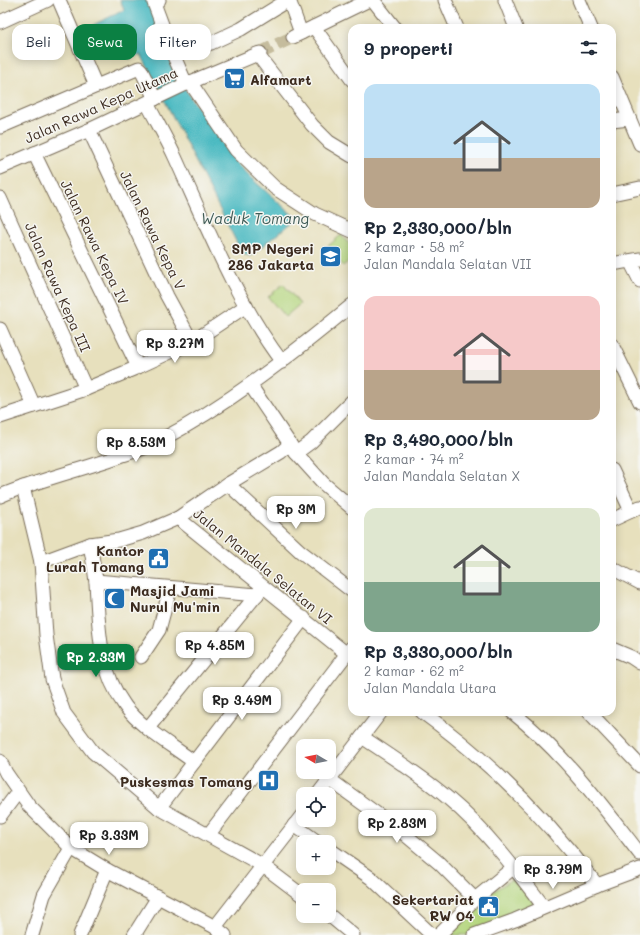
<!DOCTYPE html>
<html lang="id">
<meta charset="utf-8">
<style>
body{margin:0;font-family:Mali,sans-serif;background:#f6f6f7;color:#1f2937;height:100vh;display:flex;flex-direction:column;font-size:15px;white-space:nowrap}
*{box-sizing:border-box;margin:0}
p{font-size:13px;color:#747a83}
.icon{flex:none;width:22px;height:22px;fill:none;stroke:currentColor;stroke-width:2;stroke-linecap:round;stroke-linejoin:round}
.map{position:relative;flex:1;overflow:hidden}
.drawer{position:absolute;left:348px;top:24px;width:268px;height:692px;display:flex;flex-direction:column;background:#fff;border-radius:12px;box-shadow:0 2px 10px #0003}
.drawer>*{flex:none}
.guide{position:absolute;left:12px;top:24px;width:276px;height:36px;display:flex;gap:8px}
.needle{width:26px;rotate:280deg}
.controls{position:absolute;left:296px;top:739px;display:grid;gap:8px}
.controls a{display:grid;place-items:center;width:40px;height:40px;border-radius:8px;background:#fff;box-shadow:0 2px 10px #0003;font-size:20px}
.price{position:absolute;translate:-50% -34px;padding:0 9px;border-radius:8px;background:#fff;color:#222;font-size:13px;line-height:26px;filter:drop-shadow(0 1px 2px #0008)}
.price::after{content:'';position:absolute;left:50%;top:24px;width:12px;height:9px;margin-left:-6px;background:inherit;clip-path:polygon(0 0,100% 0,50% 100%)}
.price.on{background:#0b8043;color:#fff}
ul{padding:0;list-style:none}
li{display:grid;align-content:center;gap:8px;height:212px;padding:0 16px}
li span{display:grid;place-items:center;height:124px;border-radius:12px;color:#555}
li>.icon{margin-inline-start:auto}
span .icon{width:72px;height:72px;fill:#fffc;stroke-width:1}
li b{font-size:17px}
h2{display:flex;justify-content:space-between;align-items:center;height:48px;padding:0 16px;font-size:17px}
.chip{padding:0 14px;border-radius:12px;background:#fff;box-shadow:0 2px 10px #0003;font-size:14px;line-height:36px}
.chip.on{background:#0b8043;color:#fff}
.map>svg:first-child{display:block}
</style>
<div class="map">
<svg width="640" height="935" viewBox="0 0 640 935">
<rect width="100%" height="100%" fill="#f6f6f2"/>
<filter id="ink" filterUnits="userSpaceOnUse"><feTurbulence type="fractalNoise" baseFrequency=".025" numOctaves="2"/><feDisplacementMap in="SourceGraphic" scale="8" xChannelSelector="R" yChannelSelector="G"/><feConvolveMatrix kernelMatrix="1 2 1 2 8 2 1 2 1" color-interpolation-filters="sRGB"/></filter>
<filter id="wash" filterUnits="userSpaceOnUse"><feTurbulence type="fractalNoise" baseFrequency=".012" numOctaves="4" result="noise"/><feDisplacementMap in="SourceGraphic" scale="16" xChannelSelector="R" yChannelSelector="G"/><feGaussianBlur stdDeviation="0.9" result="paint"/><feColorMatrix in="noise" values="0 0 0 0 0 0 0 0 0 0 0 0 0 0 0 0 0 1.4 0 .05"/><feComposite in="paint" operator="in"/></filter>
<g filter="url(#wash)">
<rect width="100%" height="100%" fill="#e7e0bd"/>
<g fill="#b4d57d" stroke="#78804e">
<polygon points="341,235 352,247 352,258 343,266 327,247"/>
<polygon points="283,284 300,304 285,317 268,297"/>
<polygon points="518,875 536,908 476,935 445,935 482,899"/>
</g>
<polygon fill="#4ab9c1" stroke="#427270" points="120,0 151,0 177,75 191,98 210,123 232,158 250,177 295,217 294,221 250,256 242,253 141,54 129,59 119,47 102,48 93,25 124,10"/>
</g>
<g filter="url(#ink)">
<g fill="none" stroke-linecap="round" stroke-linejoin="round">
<polyline stroke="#c5bc9d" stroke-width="13" stroke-dasharray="13 6" stroke-linecap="butt" points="260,53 293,37"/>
<defs>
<g id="minor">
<polyline points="59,0 96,86"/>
<polyline points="159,0 154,3 173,54 186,84"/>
<polyline points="289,0 301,33"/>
<polyline points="373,0 395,28"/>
<polyline points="445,0 457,28"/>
<polyline points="505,0 516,28"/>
<polyline points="579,0 591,28"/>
<polyline points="0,22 48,0"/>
<polyline points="314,27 352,80"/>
<polyline points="293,37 369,0"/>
<polyline points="173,54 211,43 241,29 288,0"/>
<polyline points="257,54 312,125 329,142 352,156"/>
<polyline points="612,77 640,144"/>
<polyline points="190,82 236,150 275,188 315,214 352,231"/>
<path d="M147 103C156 121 167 139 175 157 207 227 236 301 282 362"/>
<polyline points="612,121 629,119"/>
<polyline points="0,127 139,68 141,70 155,99"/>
<polyline points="89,130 167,296 192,342"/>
<polyline points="34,153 138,367"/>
<polyline points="0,168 89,130 186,84 260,53"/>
<polyline points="612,194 640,188"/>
<polyline points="0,198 86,389"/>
<polyline points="630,261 640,281"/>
<polyline points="612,264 640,259"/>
<polyline points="0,329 34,406"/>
<polyline points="612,345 640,402"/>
<polyline points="251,386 296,453 324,484 352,508"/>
<polyline points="0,417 86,389 138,367 192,342 246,306"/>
<polyline points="296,453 311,442 352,401"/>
<polyline points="612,470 631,511"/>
<polyline points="228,484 300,551 352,591"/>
<polyline points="23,487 41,562 46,635 52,679 64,713 93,752 159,808 262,865 303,896"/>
<path d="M0 496C40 479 82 470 123 455 134 451 147 448 157 442 228 405 290 356 352 305"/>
<polyline points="178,518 347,654"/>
<polyline points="612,520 640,507"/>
<path d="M90 544C92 557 95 570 96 583 99 627 98 669 125 706 141 728 173 746 194 762"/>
<polyline points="41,562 90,544 119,540 143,533 178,518 228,484 281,452 290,444"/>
<polyline points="612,568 640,583"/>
<polyline points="96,581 257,595"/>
<polyline points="612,649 631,657 640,663"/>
<polyline points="141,657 159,630 170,589"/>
<path d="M422 712C488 760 548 820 597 885"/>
<path d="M512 712C563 752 601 804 640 854"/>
<polyline points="589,712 640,766"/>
<polyline points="148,728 263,587"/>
<path d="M362 737C392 757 422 776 449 799 485 829 516 870 544 907"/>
<polyline points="0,761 6,773 29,806 71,848 107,870 215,927 225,935"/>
<polyline points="329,779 402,832 439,863 475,899"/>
<polyline points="318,794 381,712"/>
<polyline points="159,808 304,618"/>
<polyline points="0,816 18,792"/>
<polyline points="294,825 318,842"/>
<polyline points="209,834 352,647"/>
<polyline points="329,849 371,878 432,935"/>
<polyline points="329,915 353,935"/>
<polyline points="215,927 303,814"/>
<polyline points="32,935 44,895 71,848"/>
<polyline points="80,935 107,870"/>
<polyline points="134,935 158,897"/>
<polyline points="439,935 475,899 514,867"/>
<polyline points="474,935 515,920 597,885 640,869"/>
</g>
</defs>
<use href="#minor" stroke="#776a56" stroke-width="15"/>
<use href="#minor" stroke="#fff" stroke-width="13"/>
</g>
</g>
<defs>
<symbol id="supermarket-square" viewBox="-11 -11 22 22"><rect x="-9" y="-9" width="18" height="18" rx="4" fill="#1f6fb2" stroke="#f6f6f2"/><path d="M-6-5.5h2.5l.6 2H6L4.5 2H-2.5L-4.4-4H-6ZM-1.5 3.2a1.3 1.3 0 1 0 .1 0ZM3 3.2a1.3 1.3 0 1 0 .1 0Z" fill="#fff"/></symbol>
<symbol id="school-square" viewBox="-11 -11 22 22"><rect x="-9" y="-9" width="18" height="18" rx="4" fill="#1f6fb2" stroke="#f6f6f2"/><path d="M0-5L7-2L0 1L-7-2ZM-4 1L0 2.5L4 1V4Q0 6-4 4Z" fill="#fff"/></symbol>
<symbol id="civic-square" viewBox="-11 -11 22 22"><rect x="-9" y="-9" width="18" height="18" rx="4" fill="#1f6fb2" stroke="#f6f6f2"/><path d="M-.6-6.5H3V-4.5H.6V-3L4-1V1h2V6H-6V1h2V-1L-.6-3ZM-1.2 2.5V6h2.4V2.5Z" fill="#fff"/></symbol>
<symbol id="mosque-square" viewBox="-11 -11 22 22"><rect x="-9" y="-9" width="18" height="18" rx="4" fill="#1f6fb2" stroke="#f6f6f2"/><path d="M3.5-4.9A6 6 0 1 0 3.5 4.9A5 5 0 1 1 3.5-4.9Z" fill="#fff"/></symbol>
<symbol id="hospital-square" viewBox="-11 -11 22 22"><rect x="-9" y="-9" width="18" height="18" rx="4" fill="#1f6fb2" stroke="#f6f6f2"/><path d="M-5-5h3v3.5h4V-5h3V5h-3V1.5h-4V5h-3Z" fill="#fff"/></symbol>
</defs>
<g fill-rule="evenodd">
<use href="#supermarket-square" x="222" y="66" width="25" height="25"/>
<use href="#school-square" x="318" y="244" width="25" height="25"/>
<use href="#civic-square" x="146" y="546" width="25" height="25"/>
<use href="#mosque-square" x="102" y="586" width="25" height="25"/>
<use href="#hospital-square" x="256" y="768" width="25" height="25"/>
<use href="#civic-square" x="476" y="894" width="25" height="25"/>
</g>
<g text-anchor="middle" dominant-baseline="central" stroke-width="3" stroke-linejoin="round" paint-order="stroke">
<g font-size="14" font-weight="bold" fill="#3b2a1e" stroke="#f6f6f2" text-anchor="end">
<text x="250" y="79" text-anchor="start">Alfamart</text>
<text x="314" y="248">SMP Negeri<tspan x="314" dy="16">286 Jakarta</tspan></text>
<text x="144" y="550">Kantor<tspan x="144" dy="16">Lurah Tomang</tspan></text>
<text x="130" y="590" text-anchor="start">Masjid Jami<tspan x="130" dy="16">Nurul Mu'min</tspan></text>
<text x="252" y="781">Puskesmas Tomang</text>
<text x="474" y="899">Sekertariat<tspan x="474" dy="16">RW 04</tspan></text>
</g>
<g font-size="14" fill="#3b2a1e" stroke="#f6f6f2">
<text transform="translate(101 105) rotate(-24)">Jalan Rawa Kepa Utama</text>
<text transform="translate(153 230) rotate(64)">Jalan Rawa Kepa V</text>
<text transform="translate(95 242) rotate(64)">Jalan Rawa Kepa IV</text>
<text transform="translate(58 287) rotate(66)">Jalan Rawa Kepa III</text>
<text transform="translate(263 566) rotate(39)">Jalan Mandala Selatan VI</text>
</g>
<g font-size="15" font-style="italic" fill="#405c57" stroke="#f6f6f2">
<text x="255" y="218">Waduk Tomang</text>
</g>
</g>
</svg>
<div class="controls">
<a><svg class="needle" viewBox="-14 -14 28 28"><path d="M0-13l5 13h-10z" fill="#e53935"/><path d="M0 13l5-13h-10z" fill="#747a83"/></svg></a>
<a><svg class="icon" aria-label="locate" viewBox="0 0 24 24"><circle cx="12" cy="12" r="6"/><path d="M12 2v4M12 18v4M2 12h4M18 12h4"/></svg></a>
<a>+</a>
<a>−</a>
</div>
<b class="price" style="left:175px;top:364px">Rp 3.27M</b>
<b class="price" style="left:136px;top:463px">Rp 8.53M</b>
<b class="price" style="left:296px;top:530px">Rp 3M</b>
<b class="price" style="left:215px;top:666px">Rp 4.85M</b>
<b class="price on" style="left:96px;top:678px">Rp 2.33M</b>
<b class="price" style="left:242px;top:721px">Rp 3.49M</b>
<b class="price" style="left:397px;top:844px">Rp 2.83M</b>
<b class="price" style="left:109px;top:856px">Rp 3.33M</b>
<b class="price" style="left:553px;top:890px">Rp 3.79M</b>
<div class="guide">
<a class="chip">Beli</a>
<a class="chip on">Sewa</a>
<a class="chip">Filter</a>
</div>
<section class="drawer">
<h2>9 properti<svg class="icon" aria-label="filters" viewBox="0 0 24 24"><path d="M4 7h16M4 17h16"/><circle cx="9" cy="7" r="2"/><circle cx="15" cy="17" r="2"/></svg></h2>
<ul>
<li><span style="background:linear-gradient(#bfe0f5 60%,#b9a48a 0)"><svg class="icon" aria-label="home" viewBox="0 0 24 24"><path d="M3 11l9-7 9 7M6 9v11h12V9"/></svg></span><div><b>Rp 2,330,000/bln</b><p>2 kamar · 58 m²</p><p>Jalan Mandala Selatan VII</p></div></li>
<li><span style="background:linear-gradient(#f6c9c9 60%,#b9a48a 0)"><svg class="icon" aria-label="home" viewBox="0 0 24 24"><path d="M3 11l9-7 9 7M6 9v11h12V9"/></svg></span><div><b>Rp 3,490,000/bln</b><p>2 kamar · 74 m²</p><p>Jalan Mandala Selatan X</p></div></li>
<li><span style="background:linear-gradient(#dfe7d0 60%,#7fa58c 0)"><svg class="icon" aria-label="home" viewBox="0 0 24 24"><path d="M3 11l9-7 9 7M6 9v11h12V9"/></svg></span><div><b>Rp 3,330,000/bln</b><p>2 kamar · 62 m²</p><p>Jalan Mandala Utara</p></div></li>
</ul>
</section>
</div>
